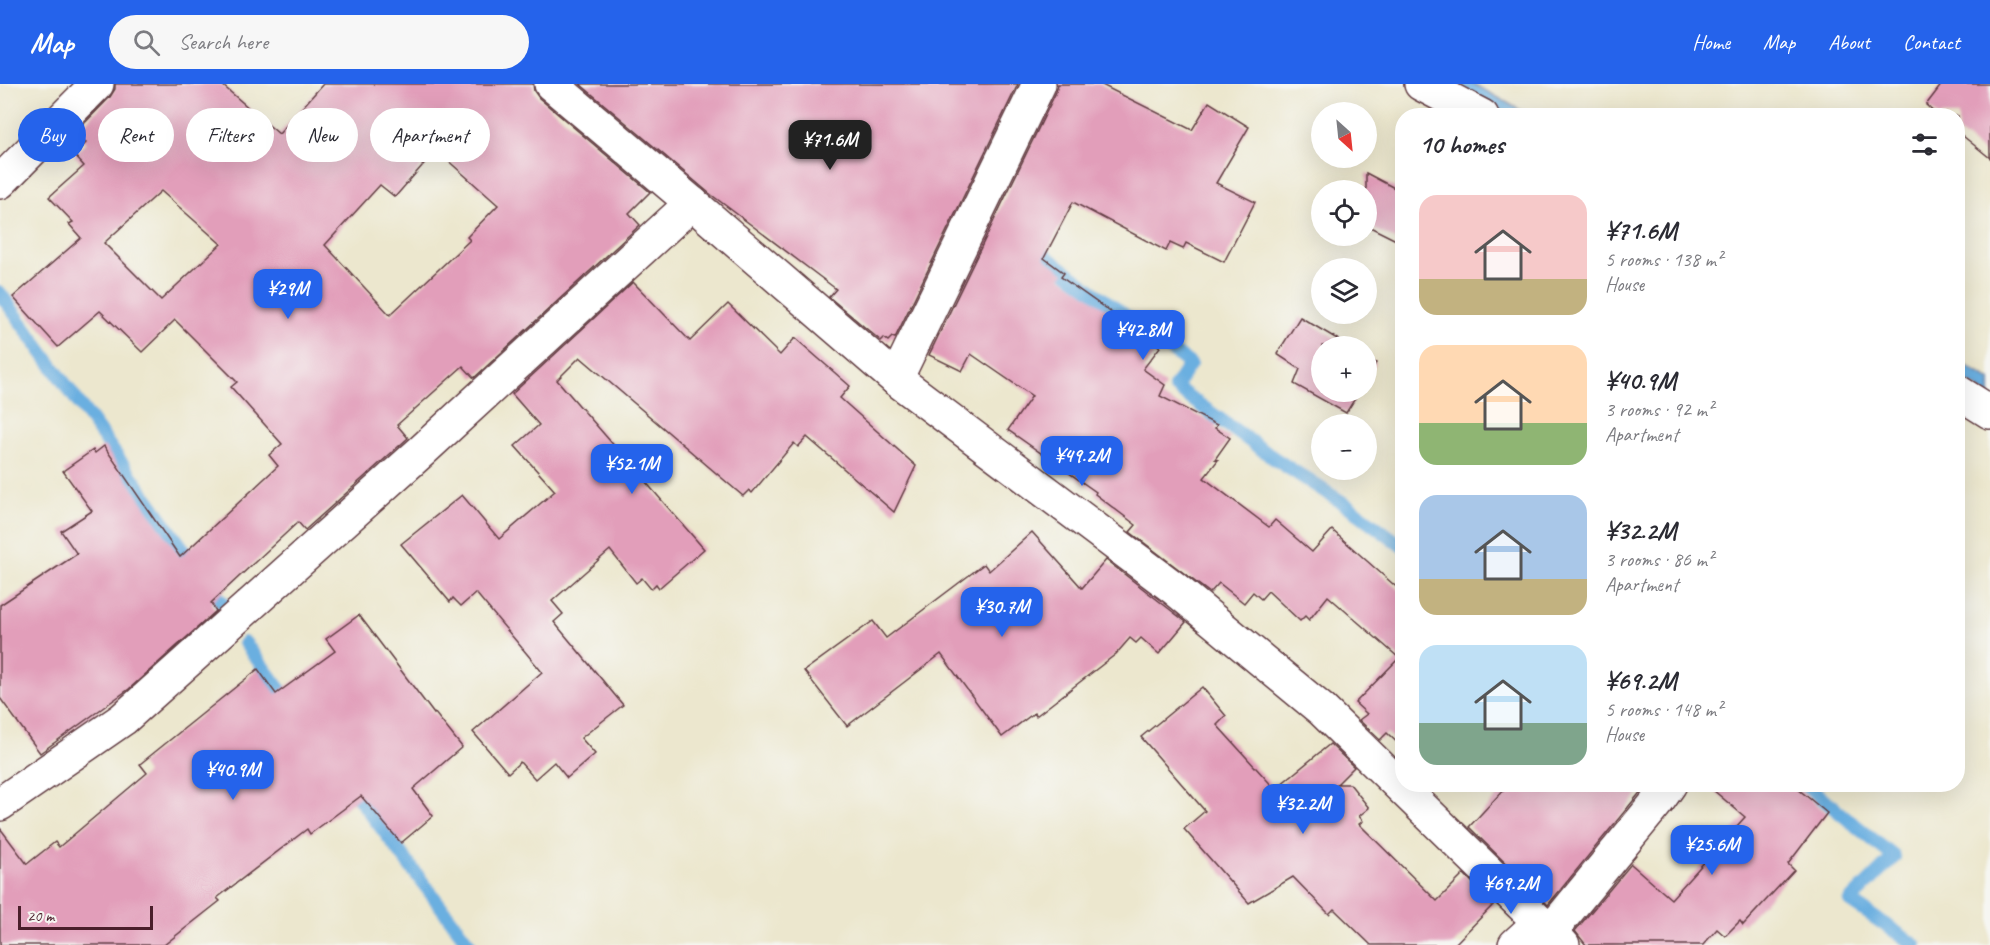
<!DOCTYPE html>
<meta charset="utf-8">
<style>
body{margin:0;font-family:Caveat,sans-serif;background:#f7f7f7;color:#2b2b33;height:100vh;display:flex;flex-direction:column;font-size:22px;white-space:nowrap}
*{box-sizing:border-box;margin:0}
p{font-size:20px;color:#7c7c81}
.icon{flex:none;width:33px;height:33px;fill:none;stroke:currentColor;stroke-width:2;stroke-linecap:round;stroke-linejoin:round}
.map{position:relative;flex:1;overflow:hidden}
.details{position:absolute;left:1395px;top:24px;width:570px;height:684px;display:flex;flex-direction:column;background:#fff;border-radius:24px;box-shadow:0 6px 24px #0002}
.details>*{flex:none}
.guide{position:absolute;left:18px;top:24px;width:570px;height:54px;display:flex;gap:12px}
.needle{width:39px;rotate:153deg}
.tools{position:absolute;left:1311px;top:18px;display:grid;gap:12px}
.tools a{display:grid;place-items:center;width:66px;height:66px;border-radius:50%;background:#fff;box-shadow:0 6px 24px #0002;font-size:30px}
.scale{position:absolute;left:18px;bottom:15px;width:135px;box-sizing:border-box;padding-left:6px;border:3px solid #4a1f2b;border-top:0;font-size:16px;line-height:21px;white-space:nowrap;color:#4a1f2b;-webkit-text-stroke:4px #f6f6f2;paint-order:stroke}
.price{position:absolute;translate:-50% -51px;padding:0 14px;border-radius:12px;background:#2563eb;color:#fff;font-size:20px;line-height:39px;filter:drop-shadow(0 2px 3px #0008)}
.price::after{content:'';position:absolute;left:50%;top:36px;width:18px;height:14px;margin-left:-9px;background:inherit;clip-path:polygon(0 0,100% 0,50% 100%)}
.price.on{background:#222;color:#fff}
ul{padding:0;list-style:none}
li{display:flex;align-items:center;gap:18px;height:150px;padding:0 24px}
li span{display:grid;place-items:center;flex:none;width:168px;height:120px;border-radius:18px;color:#555}
li>.icon{margin-inline-start:auto}
span .icon{width:72px;height:72px;fill:#fffc;stroke-width:1}
li b{font-size:26px}
h2{display:flex;justify-content:space-between;align-items:center;height:72px;padding:0 24px;font-size:26px}
.pill{padding:0 21px;border-radius:27px;background:#fff;box-shadow:0 6px 24px #0002;font-size:21px;line-height:54px}
.pill.on{background:#2563eb;color:#fff}
header{display:flex;align-items:center;gap:36px;box-sizing:border-box;height:84px;padding:0 30px;background:#2563eb;color:#fff}
header strong{font-size:28px}
nav{display:flex;gap:33px;margin-inline-start:auto;font-size:21px}
.search{width:420px;height:54px;background:#f7f7f7;display:flex;align-items:center;gap:15px;box-sizing:border-box;padding:0 21px;border-radius:33px;color:#7c7c81;font-size:22px}
.map>svg:first-child{display:block}
</style>
<header>
<strong>Map</strong>
<div class="search"><svg class="icon" aria-label="search" viewBox="0 0 24 24"><circle cx="10" cy="10" r="6"/><path d="M15 15l6 6"/></svg>Search here</div>
<nav><a>Home</a><a>Map</a><a>About</a><a>Contact</a></nav>
</header>
<div class="map">
<svg width="1990" height="861" viewBox="0 0 1990 861">
<rect width="100%" height="100%" fill="#f6f6f2"/>
<filter id="ink" filterUnits="userSpaceOnUse"><feTurbulence type="fractalNoise" baseFrequency=".0167" numOctaves="2"/><feDisplacementMap in="SourceGraphic" scale="12" xChannelSelector="R" yChannelSelector="G"/><feConvolveMatrix kernelMatrix="1 2 1 2 8 2 1 2 1" color-interpolation-filters="sRGB"/></filter>
<filter id="wash" filterUnits="userSpaceOnUse"><feTurbulence type="fractalNoise" baseFrequency=".008" numOctaves="4" result="noise"/><feDisplacementMap in="SourceGraphic" scale="24" xChannelSelector="R" yChannelSelector="G"/><feGaussianBlur stdDeviation="1.35" result="paint"/><feColorMatrix in="noise" values="0 0 0 0 0 0 0 0 0 0 0 0 0 0 0 0 0 1.4 0 .05"/><feComposite in="paint" operator="in"/></filter>
<g filter="url(#wash)">
<rect width="100%" height="100%" fill="#ece7ce"/>
<g fill="#6aafe0" stroke="#5a6786" stroke-width="1.5">
<polygon points="1447,0 1474,0 1529,31 1502,31"/>
<polygon points="1958,277 1990,296 1990,312 1958,292"/>
</g>
<g fill="none" stroke-linecap="round" stroke-linejoin="round">
<g stroke="#6aafe0" stroke-width="14">
<polyline points="1032,162 1190,280 1175,303 1275,375 1351,424 1402,462"/>
<polyline points="0,209 196,483"/>
<polyline points="207,498 226,524"/>
<polyline points="245,559 280,606 289,621"/>
<polyline points="1805,700 1894,773 1850,817 1915,861"/>
<polyline points="349,701 470,861"/>
</g>
</g>
<g id="blocks">
<g fill="#e29eba" fill-rule="evenodd">
<path d="M115 0H221L279 50 323 0H533L534 7 539 14 650 108 629 129 640 141 474 294 463 282 397 341 408 354 305 446 298 438 211 519 216 527 129 605 40 669 0 614V521L77 470 61 447 92 427 63 387 93 366 95 369 104 362 180 473 278 382 269 371 282 360 231 303 237 298 175 236 142 268 100 227 58 263 13 213 81 154 69 140 73 138 49 113 84 82 74 71 86 59 76 48 110 13 115 5ZM436 66 498 121 467 153 470 156 390 231 325 161 380 101 395 113ZM161 107 221 160 161 216 104 159Z"/>
<polygon points="580,0 1018,0 895,254 892,253 888,257 884,254 881,257 829,213 836,205 709,109"/>
<polygon points="1058,0 1100,0 1192,46 1209,18 1249,43 1216,99 1255,118 1224,178 1186,159 1183,165 1170,159 1166,167 1073,118 1044,174 1064,189 1061,193 1160,263 1143,285 1165,301 1160,312 1217,341 1215,344 1230,354 1215,375 1218,376 1204,394 1269,443 1275,436 1312,468 1332,446 1402,508 1402,663 1387,649 1380,656 1359,636 1367,630 1355,619 1399,574 1328,512 1309,536 1305,532 1300,537 1268,507 1261,515 1253,508 1244,519 1219,499 1210,509 1130,448 1136,441 1095,410 1096,408 1008,346 1032,312 971,270 962,287 929,271 1056,8"/>
<polygon points="1942,0 1990,0 1990,74 1958,48 1958,32 1938,32 1926,21"/>
<polygon points="1366,89 1402,108 1402,159 1366,141"/>
<polygon points="633,198 690,257 728,220 780,271 795,254 850,302 840,314 916,382 894,428 807,353 798,363 794,359 752,409 749,406 743,412 580,273 557,296 704,465 659,504 656,500 651,505 642,494 636,499 610,466 552,517 563,530 554,538 623,621 581,654 595,670 567,694 554,678 535,695 520,678 508,689 473,648 542,588 476,509 461,522 453,514 450,518 401,460 462,411 499,455 555,407 515,362 539,341 512,310"/>
<polygon points="1300,233 1349,262 1322,262 1322,308 1359,308 1346,329 1294,300 1300,285 1277,270"/>
<polygon points="1366,273 1376,279 1366,295"/>
<polygon points="1032,448 1082,504 1106,476 1186,538 1159,570 1141,554 1136,559 1130,554 1116,570 1036,632 1034,629 1002,653 941,570 847,642 804,587 873,537 886,554 984,480 989,487"/>
<polygon points="359,531 434,630 435,629 462,663 413,705 433,732 401,759 361,712 310,750 307,745 217,814 220,817 164,861 0,861 0,744 27,780 55,758 59,763 147,689 140,680 258,585 276,610 335,567 326,555"/>
<polygon points="1202,603 1226,632 1217,641 1275,705 1330,660 1354,683 1337,700 1350,700 1369,724 1359,732 1363,737 1359,740 1437,817 1464,790 1494,820 1454,861 1371,861 1334,825 1329,830 1293,793 1249,819 1184,745 1205,727 1141,653"/>
<polygon points="1509,700 1647,700 1548,821 1469,743"/>
<polygon points="1706,700 1792,700 1827,729 1788,780 1794,786 1743,841 1740,837 1725,852 1717,845 1703,861 1586,861 1575,847 1631,780 1671,815 1745,733"/>
</g>
</g>
</g>
<g filter="url(#ink)">
<use href="#blocks" fill-opacity="0" stroke="#623d43" stroke-width="1.5"/>
<g fill="none" stroke-linecap="round" stroke-linejoin="round">
<defs>
<g id="minor">
<polyline points="551,0 692,119 896,295 1174,504 1322,626 1563,861"/>
<polyline points="1421,0 1482,32"/>
<polyline points="0,98 97,0"/>
<polyline points="896,295 1039,0"/>
<polyline points="1958,308 1990,328"/>
<polyline points="0,720 123,635 423,366 692,119"/>
<polyline points="1550,848 1658,717 1670,700"/>
<polyline points="1515,861 1540,838"/>
</g>
</defs>
<use href="#minor" stroke="#623d43" stroke-width="36"/>
<use href="#minor" stroke="#fff" stroke-width="33"/>
</g>
</g>
</svg>
<div class="tools">
<a><svg class="needle" viewBox="-14 -14 28 28"><path d="M0-13l5 13h-10z" fill="#e53935"/><path d="M0 13l5-13h-10z" fill="#7c7c81"/></svg></a>
<a><svg class="icon" aria-label="locate" viewBox="0 0 24 24"><circle cx="12" cy="12" r="6"/><path d="M12 2v4M12 18v4M2 12h4M18 12h4"/></svg></a>
<a><svg class="icon" aria-label="layers" viewBox="0 0 24 24"><path d="M12 4l9 5-9 5-9-5zM3 14l9 5 9-5"/></svg></a>
<a>+</a>
<a>−</a>
</div>
<div class="scale">20 m</div>
<b class="price on" style="left:830px;top:87px">¥71.6M</b>
<b class="price" style="left:288px;top:236px">¥29M</b>
<b class="price" style="left:1143px;top:277px">¥42.8M</b>
<b class="price" style="left:1082px;top:403px">¥49.2M</b>
<b class="price" style="left:632px;top:411px">¥52.1M</b>
<b class="price" style="left:1002px;top:554px">¥30.7M</b>
<b class="price" style="left:233px;top:717px">¥40.9M</b>
<b class="price" style="left:1303px;top:751px">¥32.2M</b>
<b class="price" style="left:1712px;top:792px">¥25.6M</b>
<b class="price" style="left:1511px;top:831px">¥69.2M</b>
<div class="guide">
<a class="pill on">Buy</a>
<a class="pill">Rent</a>
<a class="pill">Filters</a>
<a class="pill">New</a>
<a class="pill">Apartment</a>
</div>
<section class="details">
<h2>10 homes<svg class="icon" aria-label="filters" viewBox="0 0 24 24"><path d="M4 7h16M4 17h16"/><circle cx="9" cy="7" r="2"/><circle cx="15" cy="17" r="2"/></svg></h2>
<ul>
<li><span style="background:linear-gradient(#f6c9c9 70%,#c2b280 0)"><svg class="icon" aria-label="home" viewBox="0 0 24 24"><path d="M3 11l9-7 9 7M6 9v11h12V9"/></svg></span><div><b>¥71.6M</b><p>5 rooms · 138 m²</p><p>House</p></div></li>
<li><span style="background:linear-gradient(#ffd9b3 65%,#8fb573 0)"><svg class="icon" aria-label="home" viewBox="0 0 24 24"><path d="M3 11l9-7 9 7M6 9v11h12V9"/></svg></span><div><b>¥40.9M</b><p>3 rooms · 92 m²</p><p>Apartment</p></div></li>
<li><span style="background:linear-gradient(#a9c7e8 70%,#c2b280 0)"><svg class="icon" aria-label="home" viewBox="0 0 24 24"><path d="M3 11l9-7 9 7M6 9v11h12V9"/></svg></span><div><b>¥32.2M</b><p>3 rooms · 86 m²</p><p>Apartment</p></div></li>
<li><span style="background:linear-gradient(#bfe0f5 65%,#7fa58c 0)"><svg class="icon" aria-label="home" viewBox="0 0 24 24"><path d="M3 11l9-7 9 7M6 9v11h12V9"/></svg></span><div><b>¥69.2M</b><p>5 rooms · 148 m²</p><p>House</p></div></li>
</ul>
</section>
</div>
